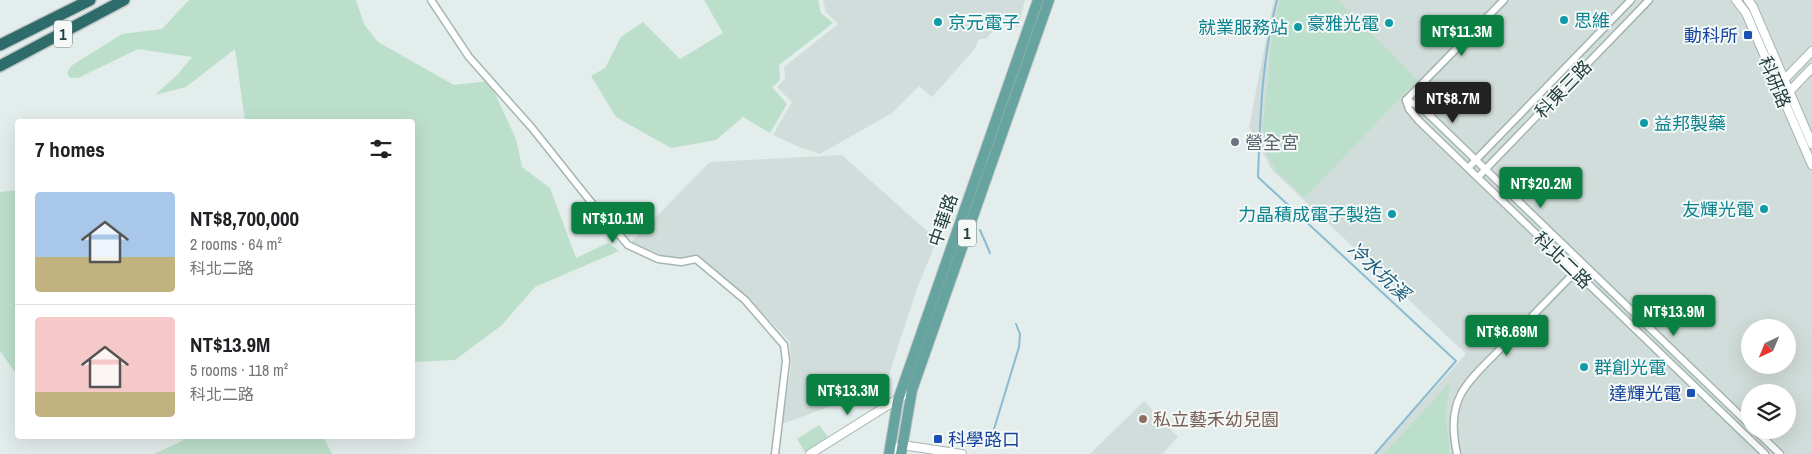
<!DOCTYPE html>
<meta charset="utf-8">
<style>
body{margin:0;font-family:"Archivo Narrow","Noto Sans TC",sans-serif;background:#f6f6f6;color:#202124;height:100vh;display:flex;flex-direction:column;font-size:19px;white-space:nowrap}
*{box-sizing:border-box;margin:0}
p{font-size:16px;color:#757577}
.icon{flex:none;width:28px;height:28px;fill:none;stroke:currentColor;stroke-width:2;stroke-linecap:round;stroke-linejoin:round}
.map{position:relative;flex:1;overflow:hidden}
.panel{position:absolute;left:15px;top:119px;width:400px;height:320px;display:flex;flex-direction:column;background:#fff;border-radius:5px;box-shadow:0 5px 20px #0002}
.panel>*{flex:none}
.needle{width:32px;rotate:224deg}
.controls{position:absolute;left:1741px;top:319px;display:grid;gap:10px}
.controls a{display:grid;place-items:center;width:55px;height:55px;border-radius:50%;background:#fff;box-shadow:0 5px 20px #0002;font-size:25px}
.price{position:absolute;translate:-50% -42px;padding:0 11px;border-radius:5px;background:#0b8043;color:#fff;font-size:16px;line-height:32px;filter:drop-shadow(0 1px 2px #0008)}
.price::after{content:'';position:absolute;left:50%;top:30px;width:15px;height:11px;margin-left:-8px;background:inherit;clip-path:polygon(0 0,100% 0,50% 100%)}
.price.selected{background:#222;color:#fff}
ul{padding:0;list-style:none}
li{display:flex;align-items:center;gap:15px;height:125px;padding:0 20px}
li+li{border-top:1px solid #e0e0e0}
li span{display:grid;place-items:center;flex:none;width:140px;height:100px;border-radius:5px;color:#555}
li>.icon{margin-inline-start:auto}
span .icon{width:60px;height:60px;fill:#fffc;stroke-width:1}
li b{font-size:21px}
h2{display:flex;justify-content:space-between;align-items:center;height:60px;padding:0 20px;font-size:21px}
.map>svg:first-child{display:block}
</style>
<div class="map">
<svg width="1812" height="454" viewBox="0 0 1812 454">
<rect width="100%" height="100%" fill="#e3edeb"/>
<g fill="#d1ddda" fill-rule="evenodd">
<polygon points="823,0 1025,0 1018,27 1003,20 986,39 979,39 974,50 932,97 919,86 892,113 820,154 799,147 773,135 792,102 777,87 785,79 784,67 838,24 826,12"/>
<path d="M1274 0H1812V454H1375L1466 354 1272 170 1249 127ZM1750 328H1788V365H1750ZM1750 392H1788V430H1750Z"/>
<polygon points="842,155 937,240 918,286 885,386 782,424 791,366 790,342 753,303 696,255 680,258 661,255 630,243 710,162"/>
<polygon points="1144,401 1178,437 1162,454 1090,454"/>
</g>
<g fill="#bcdfcb">
<polygon points="189,0 356,0 364,24 378,42 454,85 489,81 516,139 522,167 550,188 576,258 608,243 619,251 535,287 502,325 455,360 413,362 412,121 245,121 235,49 186,87 155,95 179,73 192,57 138,49 78,78 70,78 67,73 71,66 122,34 162,29"/>
<polygon points="704,0 818,0 821,13 833,23 779,65 780,80 772,87 787,104 770,133 743,117 716,140 671,148 616,117 591,76 605,68 621,37 643,22 680,59 723,33"/>
<polygon points="1280,0 1338,0 1417,80 1305,198 1277,172 1261,145 1273,27"/>
<polygon points="17,190 18,190 17,375 0,351 0,192"/>
<polygon points="1451,381 1445,412 1450,454 1384,454"/>
<polygon points="819,425 828,437 805,452 797,439"/>
<polygon points="185,436 323,436 332,454 154,454 182,441"/>
</g>
<g fill="none" stroke-linecap="round" stroke-linejoin="round">
<g stroke="#8abbd3" stroke-width="2">
<path d="M1277 0C1262 57 1260 118 1258 177L1456 361 1375 454"/>
<polyline points="980,230 990,253"/>
<polyline points="991,439 1019,347 1020,334 1016,324"/>
</g>
<defs>
<g id="minor">
<polyline points="431,0 469,57 532,128 591,202 628,245 658,259 681,262 696,259 745,300 784,345 786,361 775,454"/>
<polyline points="1406,100 1409,109 1419,121 1765,454"/>
<polyline points="1406,100 1421,107 1750,425"/>
<polyline points="1406,100 1504,0"/>
<polyline points="1468,168 1631,0"/>
<polyline points="1478,177 1649,0"/>
<polyline points="1755,430 1780,454"/>
<path d="M1457 454C1453 434 1451 413 1461 394 1471 376 1488 362 1502 347 1529 319 1556 292 1583 264"/>
</g>
<g id="tertiary">
<polyline points="1736,0 1746,13 1812,165"/>
<polyline points="1748,0 1753,7 1812,144"/>
<polyline points="1782,82 1812,51"/>
<polyline points="1787,94 1812,68"/>
<polyline points="810,454 912,390"/>
<polyline points="891,454 889,452 902,445 962,454"/>
</g>
<g id="primary">
<polyline points="889,454 898,400 1038,0"/>
<polyline points="901,454 912,390 1049,0"/>
</g>
<g id="motorway">
<polyline points="0,45 90,0"/>
<polyline points="0,66 124,0"/>
</g>
</defs>
<use href="#minor" stroke="#a5b5b3" stroke-width="9"/>
<use href="#tertiary" stroke="#a5b5b3" stroke-width="10"/>
<use href="#primary" stroke="#c1c9c9" stroke-width="12"/>
<use href="#motorway" stroke="#c1c9c9" stroke-width="14"/>
<use href="#minor" stroke="#fff" stroke-width="6"/>
<use href="#tertiary" stroke="#fff" stroke-width="8"/>
<use href="#primary" stroke="#67a39f" stroke-width="10"/>
<use href="#motorway" stroke="#2d6c6a" stroke-width="11"/>
</g>
<g fill="#0f9aa8" stroke="#f4f9f8" stroke-width="2">
<circle cx="1564" cy="20" r="5"/>
<circle cx="938" cy="22" r="5"/>
<circle cx="1389" cy="23" r="5"/>
<circle cx="1298" cy="27" r="5"/>
<circle cx="1644" cy="123" r="5"/>
<circle cx="1764" cy="209" r="5"/>
<circle cx="1392" cy="214" r="5"/>
<circle cx="1584" cy="367" r="5"/>
</g>
<g fill="#1a4fb4" stroke="#f4f9f8" stroke-width="2">
<rect x="1743" y="30" width="10" height="10" rx="2.5"/>
<rect x="1686" y="388" width="10" height="10" rx="2.5"/>
<rect x="933" y="434" width="10" height="10" rx="2.5"/>
</g>
<circle fill="#6b7280" stroke="#f4f9f8" stroke-width="2" cx="1235" cy="142" r="5"/>
<circle fill="#8d6e63" stroke="#f4f9f8" stroke-width="2" cx="1143" cy="419" r="5"/>
<g text-anchor="middle" dominant-baseline="central" stroke-width="4" stroke-linejoin="round" paint-order="stroke">
<g fill="#f4f9f8" stroke="#617775" stroke-width="1">
<rect x="54" y="20.5" width="18" height="27" rx="4"/>
<rect x="958" y="219.5" width="18" height="27" rx="4"/>
</g>
<g font-size="16" font-weight="bold" fill="#223f3d">
<text x="63" y="34">1</text>
<text x="967" y="233">1</text>
</g>
<g font-size="18" fill="#0d838f" stroke="#f4f9f8" text-anchor="start">
<text x="1574" y="20">思維</text>
<text x="948" y="22">京元電子</text>
<text x="1379" y="23" text-anchor="end">豪雅光電</text>
<text x="1288" y="27" text-anchor="end">就業服務站</text>
<text x="1654" y="123">益邦製藥</text>
<text x="1754" y="209" text-anchor="end">友輝光電</text>
<text x="1382" y="214" text-anchor="end">力晶積成電子製造</text>
<text x="1594" y="367">群創光電</text>
</g>
<g font-size="18" fill="#164399" stroke="#f4f9f8" text-anchor="end">
<text x="1738" y="35">動科所</text>
<text x="1681" y="393">達輝光電</text>
<text x="948" y="439" text-anchor="start">科學路口</text>
</g>
<g font-size="18" fill="#223f3d" stroke="#f4f9f8">
<text transform="translate(1775 82) rotate(67)">科研路</text>
<text transform="translate(1563 89) rotate(-46)">科東三路</text>
<text transform="translate(943 220) rotate(-71)">中華路</text>
<text transform="translate(1563 260) rotate(44)">科北二路</text>
</g>
<g font-size="18" fill="#5b616d" stroke="#f4f9f8" text-anchor="start">
<text x="1245" y="142">營全宮</text>
</g>
<g font-size="18" fill="#785e54" stroke="#f4f9f8" text-anchor="start">
<text x="1153" y="419">私立藝禾幼兒園</text>
</g>
<g font-size="19" font-style="italic" fill="#1b5b7d" stroke="#f4f9f8">
<text transform="translate(1379 271) rotate(43)">冷水坑溪</text>
</g>
</g>
</svg>
<div class="controls">
<a><svg class="needle" viewBox="-14 -14 28 28"><path d="M0-13l5 13h-10z" fill="#e53935"/><path d="M0 13l5-13h-10z" fill="#757577"/></svg></a>
<a><svg class="icon" aria-label="layers" viewBox="0 0 24 24"><path d="M12 4l9 5-9 5-9-5zM3 14l9 5 9-5"/></svg></a>
</div>
<b class="price" style="left:1462px;top:57px">NT$11.3M</b>
<b class="price selected" style="left:1453px;top:124px">NT$8.7M</b>
<b class="price" style="left:1541px;top:209px">NT$20.2M</b>
<b class="price" style="left:613px;top:244px">NT$10.1M</b>
<b class="price" style="left:1674px;top:337px">NT$13.9M</b>
<b class="price" style="left:1507px;top:357px">NT$6.69M</b>
<b class="price" style="left:848px;top:416px">NT$13.3M</b>
<section class="panel">
<h2>7 homes<svg class="icon" aria-label="filters" viewBox="0 0 24 24"><path d="M4 7h16M4 17h16"/><circle cx="9" cy="7" r="2"/><circle cx="15" cy="17" r="2"/></svg></h2>
<ul>
<li><span style="background:linear-gradient(#a9c7e8 65%,#c2b280 0)"><svg class="icon" aria-label="home" viewBox="0 0 24 24"><path d="M3 11l9-7 9 7M6 9v11h12V9"/></svg></span><div><b>NT$8,700,000</b><p>2 rooms · 64 m²</p><p>科北二路</p></div></li>
<li><span style="background:linear-gradient(#f6c9c9 75%,#c2b280 0)"><svg class="icon" aria-label="home" viewBox="0 0 24 24"><path d="M3 11l9-7 9 7M6 9v11h12V9"/></svg></span><div><b>NT$13.9M</b><p>5 rooms · 118 m²</p><p>科北二路</p></div></li>
</ul>
</section>
</div>
